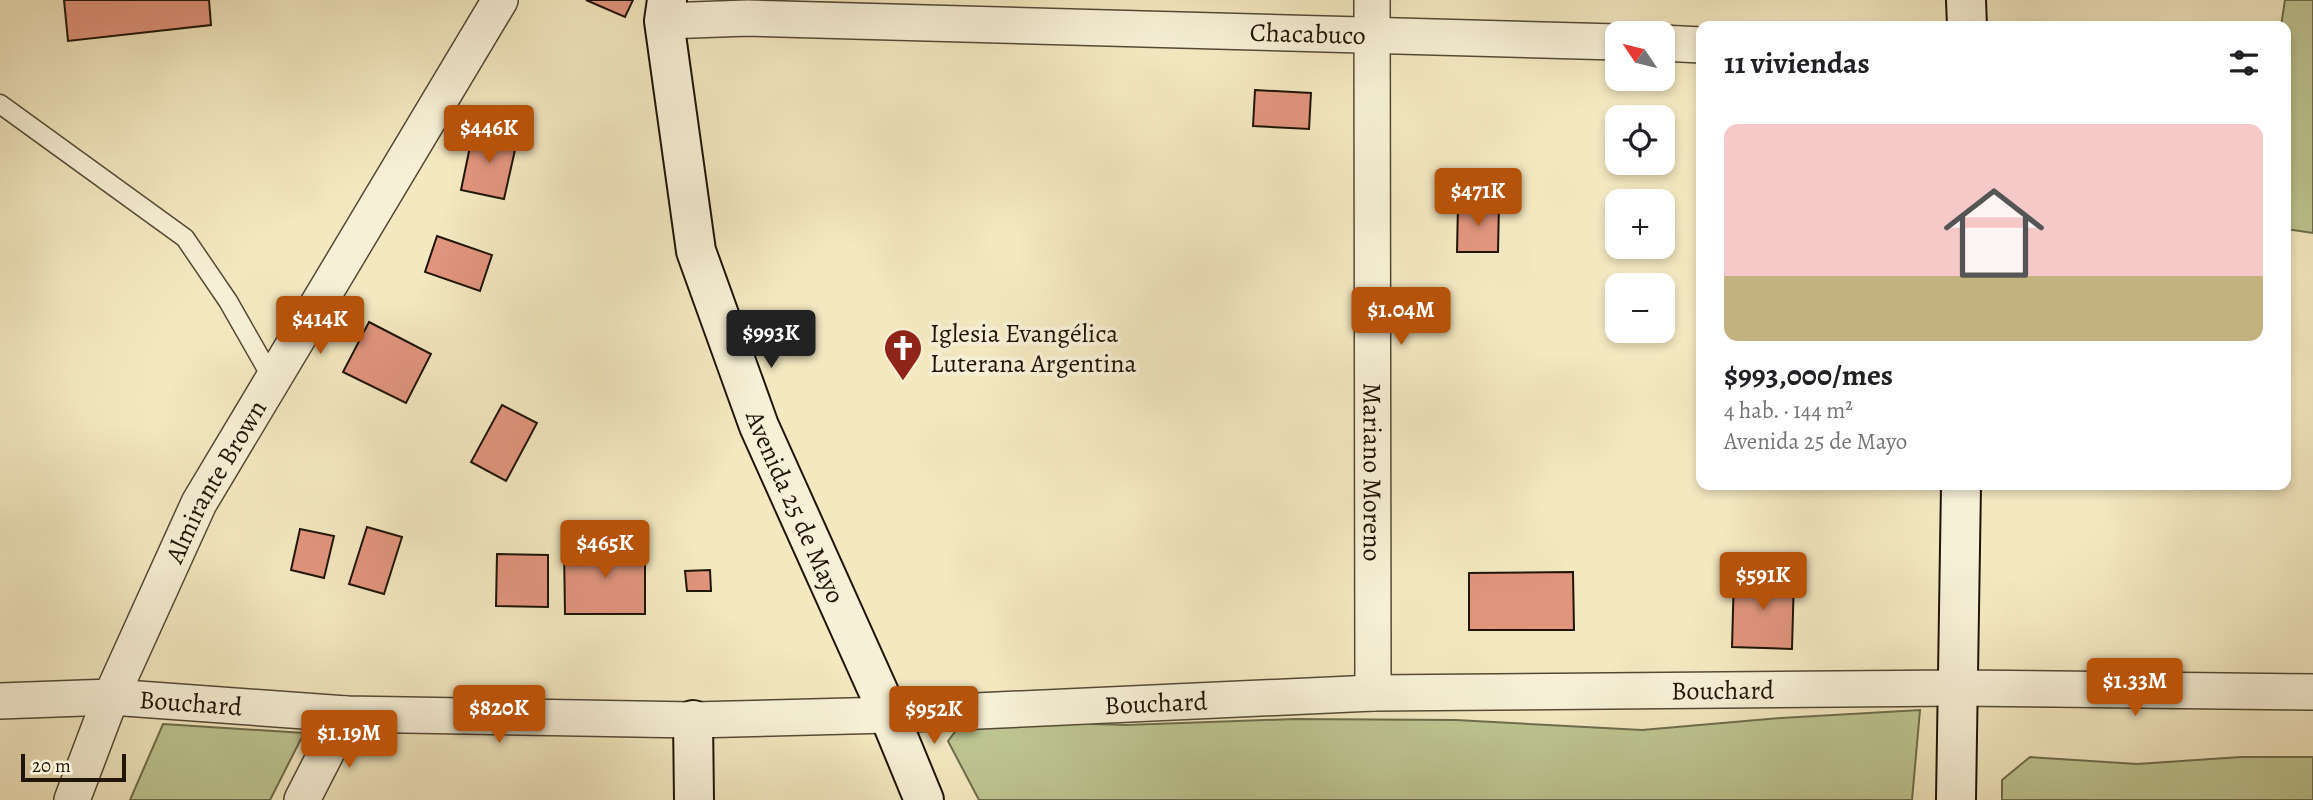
<!DOCTYPE html>
<html lang="es">
<meta charset="utf-8">
<style>
body{margin:0;font-family:Alegreya,serif;background:#f6f6f6;color:#202124;height:100vh;display:flex;flex-direction:column;font-size:26px;white-space:nowrap}
*{box-sizing:border-box;margin:0}
p{font-size:23px;color:#757577}
.icon{flex:none;width:38px;height:38px;fill:none;stroke:currentColor;stroke-width:2;stroke-linecap:round;stroke-linejoin:round}
.map{position:relative;flex:1;overflow:hidden}
.drawer{position:absolute;left:1696px;top:21px;width:595px;height:469px;display:flex;flex-direction:column;background:#fff;border-radius:14px;box-shadow:0 4px 10px #0003}
.drawer>*{flex:none}
.needle{width:46px;rotate:305deg}
.tools{position:absolute;left:1605px;top:21px;display:grid;gap:14px}
.tools a{display:grid;place-items:center;width:70px;height:70px;border-radius:14px;background:#fff;box-shadow:0 4px 10px #0003;font-size:35px}
.scale{position:absolute;left:21px;bottom:18px;width:105px;box-sizing:border-box;padding-left:7px;border:4px solid #201507;border-top:0;font-size:19px;line-height:24px;white-space:nowrap;color:#201507;-webkit-text-stroke:5px #f7f0d6;paint-order:stroke}
.price{position:absolute;translate:-50% -60px;padding:0 16px;border-radius:7px;background:#b45309;color:#fff;font-size:23px;line-height:46px;filter:drop-shadow(0 2px 4px #0008)}
.price::after{content:'';position:absolute;left:50%;top:42px;width:21px;height:16px;margin-left:-10px;background:inherit;clip-path:polygon(0 0,100% 0,50% 100%)}
.price.active{background:#222;color:#fff}
ul{padding:0;list-style:none}
li{display:grid;align-content:center;gap:14px;height:371px;padding:0 28px}
li span{display:grid;place-items:center;height:217px;border-radius:14px;color:#555}
li>.icon{margin-inline-start:auto}
span .icon{width:126px;height:126px;fill:#fffc;stroke-width:1}
li b{font-size:30px}
h2{display:flex;justify-content:space-between;align-items:center;height:84px;padding:0 28px;font-size:30px}
.map>svg:first-child{display:block}
</style>
<div class="map">
<svg width="2313" height="800" viewBox="0 0 2313 800">
<rect width="100%" height="100%" fill="#f3e8c0"/>
<filter id="stains"><feTurbulence type="fractalNoise" baseFrequency=".00286" numOctaves="4"/><feColorMatrix values="0 0 0 0 .2 0 0 0 0 .09 0 0 0 0 .02 0 0 0 .5 -.17"/></filter>
<radialGradient id="worn" r=".72"><stop offset=".6" stop-color="#630" stop-opacity="0"/><stop offset="1" stop-color="#630" stop-opacity=".3"/></radialGradient>
<g fill="#bdc591" stroke="#6e6d4c" stroke-width="2">
<polygon points="2285,0 2313,0 2313,233 2286,229 2286,26 2281,26"/>
<polygon points="1920,710 1912,800 979,800 948,741 964,720 1126,725 1295,719 1456,720 1642,730 1781,718"/>
<polygon points="163,724 304,733 270,800 130,800"/>
<polygon points="2030,757 2137,764 2241,757 2313,757 2313,800 2002,800 2002,780"/>
</g>
<g fill="#e0957d" stroke="#201507" stroke-width="2">
<polygon points="64,0 209,0 211,25 68,41"/>
<polygon points="586,0 633,0 625,17"/>
<polygon points="1255,90 1311,93 1309,129 1253,126"/>
<polygon points="473,132 517,141 504,199 461,190"/>
<polygon points="1458,203 1499,203 1498,252 1457,252"/>
<polygon points="437,236 492,255 480,291 425,272"/>
<polygon points="369,322 431,354 406,403 343,372"/>
<polygon points="502,405 537,423 506,481 471,462"/>
<polygon points="367,527 402,537 384,594 349,584"/>
<polygon points="300,529 334,536 324,578 291,570"/>
<polygon points="564,547 645,547 645,614 565,614"/>
<polygon points="497,554 548,555 548,607 496,606"/>
<polygon points="710,570 711,591 687,591 685,571"/>
<polygon points="1573,572 1574,630 1469,630 1469,573"/>
<polygon points="1734,575 1794,577 1792,649 1732,647"/>
</g>
<g fill="none" stroke-linecap="round" stroke-linejoin="round">
<defs>
<polyline id="service" points="0,104 185,238 228,301 273,380"/>
<g id="minor">
<path id="s1" d="M1372 0 1373 693"/>
<path id="s2" d="M664 21 748 18 1617 42"/>
<polyline points="1662,43 1701,45"/>
<path id="s3" d="M0 701 111 697 346 714 693 720 889 715 1373 693 1958 688 2313 692"/>
<path id="s4" d="M72 800 111 697 199 503 500 0"/>
<polyline points="302,800 346,714"/>
</g>
<g id="secondary">
<path id="s5" d="M667 0 664 21 696 251 759 426 889 715 924 800"/>
<polyline points="1966,0 1967,26"/>
<polyline points="693,720 694,800"/>
<polyline points="1956,800 1961,485"/>
</g>
</defs>
<use href="#service" stroke="#554a35" stroke-width="21"/>
<use href="#minor" stroke="#554a35" stroke-width="38"/>
<use href="#secondary" stroke="#201507" stroke-width="42"/>
<use href="#service" stroke="#f7f0d6" stroke-width="18"/>
<use href="#minor" stroke="#f7f0d6" stroke-width="35"/>
<use href="#secondary" stroke="#f7f0d6" stroke-width="38"/>
</g>
<defs>
<symbol id="church-pin" viewBox="-11 -11 22 30"><path d="M0 17L-7.5 6A9.5 9.5 0 1 1 7.5 6Z" fill="#8f2418" stroke="#f7f0d6"/><path d="M-1.2-6h2.4v3.5h3.3v2.4h-3.3V6h-2.4V-.1h-3.3v-2.4h3.3Z" fill="#fff"/></symbol>
</defs>
<g fill-rule="evenodd">
<use href="#church-pin" x="881" y="326" width="44" height="60"/>
</g>
<g text-anchor="middle" dominant-baseline="central" stroke-width="7" stroke-linejoin="round" paint-order="stroke">
<g font-size="26" fill="#201507" stroke="#f7f0d6">
<text stroke="none"><textPath href="#s2" startOffset="644">Chacabuco</textPath></text>
<text stroke="none"><textPath href="#s1" startOffset="472">Mariano Moreno</textPath></text>
<text stroke="none"><textPath href="#s4" startOffset="350">Almirante Brown</textPath></text>
<text stroke="none"><textPath href="#s5" startOffset="528">Avenida 25 de Mayo</textPath></text>
<text stroke="none"><textPath href="#s3" startOffset="1724">Bouchard</textPath></text>
<text stroke="none"><textPath href="#s3" startOffset="191">Bouchard</textPath></text>
<text stroke="none"><textPath href="#s3" startOffset="1157">Bouchard</textPath></text>
</g>
<g font-size="26" fill="#201507" stroke="#f7f0d6" text-anchor="start">
<text x="930" y="333">Iglesia Evangélica<tspan x="930" dy="30">Luterana Argentina</tspan></text>
</g>
</g>
<rect width="100%" height="100%" filter="url(#stains)"/>
<rect width="100%" height="100%" fill="url(#worn)"/>
</svg>
<div class="tools">
<a><svg class="needle" viewBox="-14 -14 28 28"><path d="M0-13l5 13h-10z" fill="#e53935"/><path d="M0 13l5-13h-10z" fill="#757577"/></svg></a>
<a><svg class="icon" aria-label="locate" viewBox="0 0 24 24"><circle cx="12" cy="12" r="6"/><path d="M12 2v4M12 18v4M2 12h4M18 12h4"/></svg></a>
<a>+</a>
<a>−</a>
</div>
<div class="scale">20 m</div>
<b class="price" style="left:489px;top:165px">$446K</b>
<b class="price" style="left:1478px;top:228px">$471K</b>
<b class="price" style="left:1401px;top:347px">$1.04M</b>
<b class="price" style="left:320px;top:356px">$414K</b>
<b class="price active" style="left:771px;top:370px">$993K</b>
<b class="price" style="left:605px;top:580px">$465K</b>
<b class="price" style="left:1763px;top:612px">$591K</b>
<b class="price" style="left:2135px;top:718px">$1.33M</b>
<b class="price" style="left:499px;top:745px">$820K</b>
<b class="price" style="left:934px;top:746px">$952K</b>
<b class="price" style="left:349px;top:770px">$1.19M</b>
<section class="drawer">
<h2>11 viviendas<svg class="icon" aria-label="filters" viewBox="0 0 24 24"><path d="M4 7h16M4 17h16"/><circle cx="9" cy="7" r="2"/><circle cx="15" cy="17" r="2"/></svg></h2>
<ul>
<li><span style="background:linear-gradient(#f6c9c9 70%,#c2b280 0)"><svg class="icon" aria-label="home" viewBox="0 0 24 24"><path d="M3 11l9-7 9 7M6 9v11h12V9"/></svg></span><div><b>$993,000/mes</b><p>4 hab. · 144 m²</p><p>Avenida 25 de Mayo</p></div></li>
</ul>
</section>
</div>
